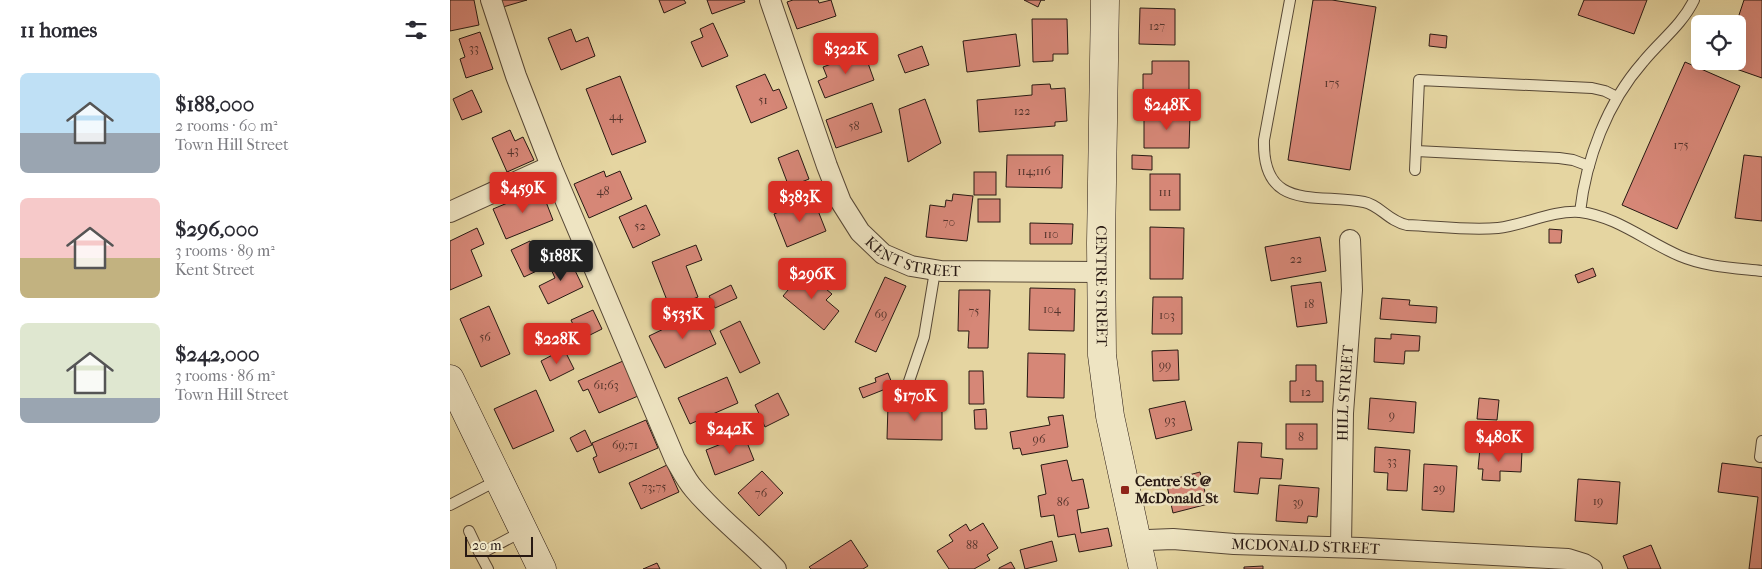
<!DOCTYPE html>
<meta charset="utf-8">
<style>
body{margin:0;font-family:"IM FELL French Canon",serif;background:#f7f7f7;color:#2b2b33;height:100vh;display:flex;flex-direction:column;font-size:19px;white-space:nowrap}
*{box-sizing:border-box;margin:0}
p{font-size:16px;color:#7c7c81}
.icon{flex:none;width:28px;height:28px;fill:none;stroke:currentColor;stroke-width:2;stroke-linecap:round;stroke-linejoin:round}
.map{position:relative;flex:1;overflow:hidden}
.sheet{display:flex;flex-direction:column;background:#fff;width:450px}
.sheet>*{flex:none}
.tools{position:absolute;left:1241px;top:15px;display:grid;gap:10px}
.tools a{display:grid;place-items:center;width:55px;height:55px;border-radius:8px;background:#fff;box-shadow:0 5px 20px #0002;font-size:25px}
.scale{position:absolute;left:15px;bottom:12px;width:68px;box-sizing:border-box;padding-left:5px;border:2px solid #281913;border-top:0;font-size:14px;line-height:18px;white-space:nowrap;color:#281913;-webkit-text-stroke:4px #eee4c2;paint-order:stroke}
.price{position:absolute;translate:-50% -42px;padding:0 11px;border-radius:5px;background:#d93025;color:#fff;font-size:16px;line-height:32px;filter:drop-shadow(0 1px 2px #0008)}
.price::after{content:'';position:absolute;left:50%;top:30px;width:15px;height:11px;margin-left:-8px;background:inherit;clip-path:polygon(0 0,100% 0,50% 100%)}
.price.current{background:#222;color:#fff}
ul{padding:0;list-style:none}
li{display:flex;align-items:center;gap:15px;height:125px;padding:0 20px}
li span{display:grid;place-items:center;flex:none;width:140px;height:100px;border-radius:8px;color:#555}
li>.icon{margin-inline-start:auto}
span .icon{width:60px;height:60px;fill:#fffc;stroke-width:1}
li b{font-size:21px}
h2{display:flex;justify-content:space-between;align-items:center;height:60px;padding:0 20px;font-size:21px}
main{display:flex;flex:1;min-height:0}
.map>svg:first-child{display:block}
</style>
<main>
<section class="sheet">
<h2>11 homes<svg class="icon" aria-label="filters" viewBox="0 0 24 24"><path d="M4 7h16M4 17h16"/><circle cx="9" cy="7" r="2"/><circle cx="15" cy="17" r="2"/></svg></h2>
<ul>
<li><span style="background:linear-gradient(#bfe0f5 60%,#9aa5b1 0)"><svg class="icon" aria-label="home" viewBox="0 0 24 24"><path d="M3 11l9-7 9 7M6 9v11h12V9"/></svg></span><div><b>$188,000</b><p>2 rooms · 60 m²</p><p>Town Hill Street</p></div></li>
<li><span style="background:linear-gradient(#f6c9c9 60%,#c2b280 0)"><svg class="icon" aria-label="home" viewBox="0 0 24 24"><path d="M3 11l9-7 9 7M6 9v11h12V9"/></svg></span><div><b>$296,000</b><p>3 rooms · 89 m²</p><p>Kent Street</p></div></li>
<li><span style="background:linear-gradient(#dfe7d0 75%,#9aa5b1 0)"><svg class="icon" aria-label="home" viewBox="0 0 24 24"><path d="M3 11l9-7 9 7M6 9v11h12V9"/></svg></span><div><b>$242,000</b><p>3 rooms · 86 m²</p><p>Town Hill Street</p></div></li>
</ul>
</section>
<div class="map">
<svg width="1312" height="569" viewBox="0 0 1312 569">
<rect width="100%" height="100%" fill="#e5d5a1"/>
<filter id="stains"><feTurbulence type="fractalNoise" baseFrequency=".004" numOctaves="4"/><feColorMatrix values="0 0 0 0 .2 0 0 0 0 .09 0 0 0 0 .02 0 0 0 .5 -.17"/></filter>
<radialGradient id="worn" r=".72"><stop offset=".6" stop-color="#630" stop-opacity="0"/><stop offset="1" stop-color="#630" stop-opacity=".3"/></radialGradient>
<g fill="#d68777" stroke="#281913">
<polygon points="0,0 24,0 29,25 0,31"/>
<polygon points="51,0 77,0 53,7"/>
<polygon points="209,0 234,0 236,3 214,13"/>
<polygon points="257,0 294,0 295,2 262,14"/>
<polygon points="343,0 368,0 369,3 381,0 386,16 347,29 337,2"/>
<polygon points="574,0 595,0 591,0 588,7"/>
<polygon points="863,0 882,0 926,7 900,170 838,160"/>
<polygon points="1134,0 1197,0 1184,34 1128,15"/>
<polygon points="1294,0 1312,0 1312,78 1272,64 1273,61 1288,61 1288,24 1286,24"/>
<polygon points="690,8 725,9 725,45 689,44"/>
<polygon points="582,19 617,19 618,54 603,54 603,61 583,62"/>
<polygon points="263,23 278,56 252,67 241,42 253,37 250,29"/>
<polygon points="121,29 126,42 138,37 145,56 111,70 98,38"/>
<polygon points="30,32 43,69 16,78 10,59 15,57 9,39"/>
<polygon points="566,34 570,66 517,72 513,41"/>
<polygon points="980,34 997,36 996,48 979,46"/>
<polygon points="472,46 479,65 455,73 448,55"/>
<polygon points="414,52 424,80 375,98 368,81 377,77 373,67"/>
<polygon points="702,61 739,61 739,103 701,103 702,90 693,90 693,74 702,74"/>
<polygon points="1235,62 1290,86 1227,229 1172,205"/>
<polygon points="315,74 323,91 329,89 337,108 301,123 286,86"/>
<polygon points="170,76 196,142 162,155 136,89"/>
<polygon points="600,84 601,89 615,88 617,121 605,122 605,126 529,132 527,100 582,95 582,85"/>
<polygon points="22,90 32,112 12,120 3,99"/>
<polygon points="475,99 491,143 458,162 449,109"/>
<polygon points="422,103 432,132 386,148 376,120"/>
<polygon points="694,115 740,115 739,148 694,148"/>
<polygon points="60,130 65,141 73,137 84,160 57,172 42,138"/>
<polygon points="348,150 359,179 339,187 328,158"/>
<polygon points="557,155 613,155 612,188 556,187"/>
<polygon points="682,155 702,156 702,170 682,169"/>
<polygon points="1294,155 1312,157 1312,221 1285,218"/>
<polygon points="154,171 156,177 170,171 182,199 139,218 124,184"/>
<rect x="524" y="172" width="22" height="23"/>
<rect x="700" y="174" width="30" height="36"/>
<polygon points="91,189 103,220 56,239 43,209"/>
<polygon points="503,194 523,196 517,241 476,237 480,205 495,207 496,200 502,201"/>
<polygon points="363,198 376,231 337,247 324,214"/>
<rect x="528" y="199" width="22" height="23"/>
<polygon points="196,205 210,235 183,248 169,217"/>
<polygon points="580,223 623,224 622,244 580,244"/>
<polygon points="700,227 734,228 733,279 700,279"/>
<polygon points="27,228 34,244 21,250 32,276 0,290 0,241"/>
<polygon points="1099,229 1112,230 1111,243 1099,243"/>
<polygon points="870,237 876,271 821,281 815,247"/>
<polygon points="80,241 93,268 74,277 61,250"/>
<polygon points="246,245 252,260 236,266 248,297 220,308 202,262"/>
<polygon points="119,258 133,287 98,304 89,286 105,278 100,267"/>
<polygon points="1143,268 1146,276 1128,283 1125,275"/>
<polygon points="354,271 382,294 376,300 389,311 374,330 333,296"/>
<polygon points="435,277 456,286 426,352 405,342"/>
<polygon points="871,282 877,323 847,327 841,286"/>
<polygon points="281,285 287,298 265,308 259,296"/>
<polygon points="580,288 625,289 624,331 579,330"/>
<polygon points="509,290 540,290 538,348 518,348 519,331 508,331"/>
<polygon points="703,297 732,297 732,334 702,334"/>
<polygon points="932,298 960,300 959,305 987,307 986,323 930,319"/>
<polygon points="39,306 60,354 31,367 10,319"/>
<polygon points="143,310 152,329 130,340 121,320"/>
<polygon points="251,311 266,344 215,368 199,336"/>
<polygon points="290,321 310,363 290,373 270,331"/>
<polygon points="941,334 970,336 969,351 955,351 954,364 924,362 925,338 941,339"/>
<polygon points="114,349 124,369 100,381 91,361"/>
<polygon points="728,350 729,380 703,381 702,351"/>
<polygon points="578,353 615,354 614,398 577,397"/>
<polygon points="173,361 188,396 149,413 138,389 133,391 128,381"/>
<polygon points="846,365 866,365 866,381 873,381 873,402 840,402 840,381 846,381"/>
<polygon points="519,371 533,371 534,404 519,404"/>
<polygon points="438,373 443,386 413,398 409,388 426,382 425,378"/>
<polygon points="277,377 288,403 240,424 228,398"/>
<polygon points="86,390 104,431 63,449 44,409"/>
<polygon points="328,393 339,415 315,427 305,405"/>
<polygon points="920,398 966,402 964,433 918,429"/>
<polygon points="1029,398 1049,400 1047,420 1027,419"/>
<polygon points="735,401 742,430 706,439 699,409"/>
<polygon points="438,405 492,405 492,440 437,439"/>
<polygon points="536,409 537,429 525,429 524,410"/>
<polygon points="613,415 618,447 572,455 570,448 563,449 560,432 600,425 598,417"/>
<polygon points="196,420 208,448 149,473 143,458 147,456 142,443"/>
<rect x="836" y="424" width="31" height="25"/>
<polygon points="135,430 142,445 127,452 120,438"/>
<polygon points="294,435 304,460 265,475 256,450"/>
<polygon points="788,442 812,443 811,457 833,459 831,479 810,478 808,494 784,492"/>
<polygon points="925,447 960,450 957,491 937,490 938,473 924,472"/>
<polygon points="1030,448 1072,451 1071,472 1050,471 1050,481 1032,480 1033,469 1028,469"/>
<polygon points="617,460 622,481 633,479 639,508 627,510 631,533 658,528 662,546 629,552 625,534 608,537 604,515 591,517 588,496 596,494 591,465"/>
<polygon points="1272,463 1312,468 1312,569 1299,569 1308,497 1268,492"/>
<polygon points="974,464 1007,466 1004,512 972,510"/>
<polygon points="217,465 229,492 191,509 179,483"/>
<polygon points="312,471 333,493 309,516 288,493"/>
<polygon points="750,472 758,504 723,513 716,481"/>
<polygon points="1128,479 1170,482 1167,524 1125,521"/>
<polygon points="829,485 869,488 867,517 858,516 857,523 826,521"/>
<polygon points="533,523 548,548 537,555 540,560 524,569 499,569 487,551 503,541 499,535 516,524 520,531"/>
<polygon points="401,540 418,566 413,569 361,569 359,567"/>
<polygon points="602,541 607,561 575,569 570,550"/>
<polygon points="1201,545 1211,569 1178,569 1173,556"/>
<polygon points="561,562 565,569 549,569 549,568"/>
<polygon points="207,563 210,569 193,569"/>
<polygon points="813,566 813,569 794,569 794,567"/>
</g>
<g fill="none" stroke-linecap="round" stroke-linejoin="round">
<defs>
<g id="service">
<path d="M840 0 814 140C812 212 867 193 914 202 930 205 938 221 957 225 986 226 1018 231 1048 228 1075 225 1102 210 1130 212 1166 216 1197 242 1230 256 1256 267 1285 268 1312 271"/>
<polyline points="966,151 1109,158 1123,160 1139,166"/>
<polyline points="965,170 969,80 1142,88 1155,91 1167,97"/>
<path d="M1130 212C1136 159 1157 103 1193 62 1210 41 1232 25 1244 0"/>
<polyline points="454,396 474,337 485,271"/>
<polyline points="1310,457 1312,441"/>
<polyline points="0,505 48,480"/>
<polyline points="19,531 30,554"/>
<polyline points="38,569 30,554 73,531"/>
</g>
<g id="minor">
<path d="M41 0 66 76 101 166 225 459C231 469 236 480 244 489 268 518 300 541 326 569"/>
<path id="s1" d="M320 0 377 166 391 202 410 232 433 254 461 266 491 271 651 272"/>
<polyline points="0,212 101,166"/>
<path id="s2" d="M687 542 698 540 723 539 784 544 911 548 1118 559 1134 564 1142 569"/>
<path id="s3" d="M891 547 893 413 902 290 900 240"/>
</g>
<g id="secondary">
<path id="s4" d="M655 0 651 243 652 355 660 416 693 569"/>
<polyline points="0,379 92,569"/>
</g>
</defs>
<use href="#service" stroke="#574836" stroke-width="12"/>
<use href="#minor" stroke="#574836" stroke-width="22"/>
<use href="#secondary" stroke="#281913" stroke-width="29"/>
<use href="#service" stroke="#eee4c2" stroke-width="10"/>
<use href="#minor" stroke="#eee4c2" stroke-width="20"/>
<use href="#secondary" stroke="#eee4c2" stroke-width="28"/>
</g>
<rect fill="#8f2418" stroke="#eee4c2" stroke-width="2" x="670" y="485" width="10" height="10" rx="2.5"/>
<g text-anchor="middle" dominant-baseline="central" stroke-width="5" stroke-linejoin="round" paint-order="stroke">
<g font-size="12" fill="#54342c">
<text x="707" y="26">127</text>
<text x="24" y="48">33</text>
<text x="882" y="83">175</text>
<text x="313" y="100">51</text>
<text x="572" y="111">122</text>
<text x="166" y="116">44</text>
<text x="404" y="126">58</text>
<text x="1231" y="145">175</text>
<text x="63" y="150">43</text>
<text x="584" y="171">114;116</text>
<text x="153" y="191">48</text>
<text x="715" y="192">111</text>
<text x="499" y="222">70</text>
<text x="190" y="226">52</text>
<text x="601" y="234">110</text>
<text x="846" y="259">22</text>
<text x="859" y="304">18</text>
<text x="602" y="309">104</text>
<text x="524" y="311">75</text>
<text x="431" y="314">69</text>
<text x="717" y="315">103</text>
<text x="35" y="337">56</text>
<text x="715" y="365">99</text>
<text x="156" y="385">61;63</text>
<text x="856" y="392">12</text>
<text x="942" y="415">9</text>
<text x="720" y="420">93</text>
<text x="851" y="437">8</text>
<text x="589" y="439">96</text>
<text x="175" y="445">69;71</text>
<text x="942" y="461">33</text>
<text x="204" y="487">73;75</text>
<text x="989" y="488">29</text>
<text x="311" y="493">76</text>
<text x="1148" y="501">19</text>
<text x="613" y="502">86</text>
<text x="848" y="502">39</text>
<text x="522" y="545">88</text>
</g>
<g font-size="15" fill="#281913" stroke="#eee4c2">
<text stroke="none"><textPath href="#s1" startOffset="311">KENT STREET</textPath></text>
<text stroke="none"><textPath href="#s4" startOffset="286">CENTRE STREET</textPath></text>
<text stroke="none"><textPath href="#s3" startOffset="154">HILL STREET</textPath></text>
<text stroke="none"><textPath href="#s2" startOffset="169">MCDONALD STREET</textPath></text>
</g>
<g font-size="15" font-weight="bold" fill="#281913" stroke="#eee4c2" text-anchor="start">
<text x="685" y="481">Centre St @<tspan x="685" dy="17">McDonald St</tspan></text>
</g>
</g>
<rect width="100%" height="100%" filter="url(#stains)"/>
<rect width="100%" height="100%" fill="url(#worn)"/>
</svg>
<div class="tools">
<a><svg class="icon" aria-label="locate" viewBox="0 0 24 24"><circle cx="12" cy="12" r="6"/><path d="M12 2v4M12 18v4M2 12h4M18 12h4"/></svg></a>
</div>
<div class="scale">20 m</div>
<b class="price" style="left:396px;top:75px">$322K</b>
<b class="price" style="left:717px;top:131px">$248K</b>
<b class="price" style="left:73px;top:214px">$459K</b>
<b class="price" style="left:350px;top:223px">$383K</b>
<b class="price current" style="left:111px;top:282px">$188K</b>
<b class="price" style="left:362px;top:300px">$296K</b>
<b class="price" style="left:233px;top:340px">$535K</b>
<b class="price" style="left:107px;top:365px">$228K</b>
<b class="price" style="left:465px;top:422px">$170K</b>
<b class="price" style="left:280px;top:455px">$242K</b>
<b class="price" style="left:1049px;top:463px">$480K</b>
</div>
</main>
